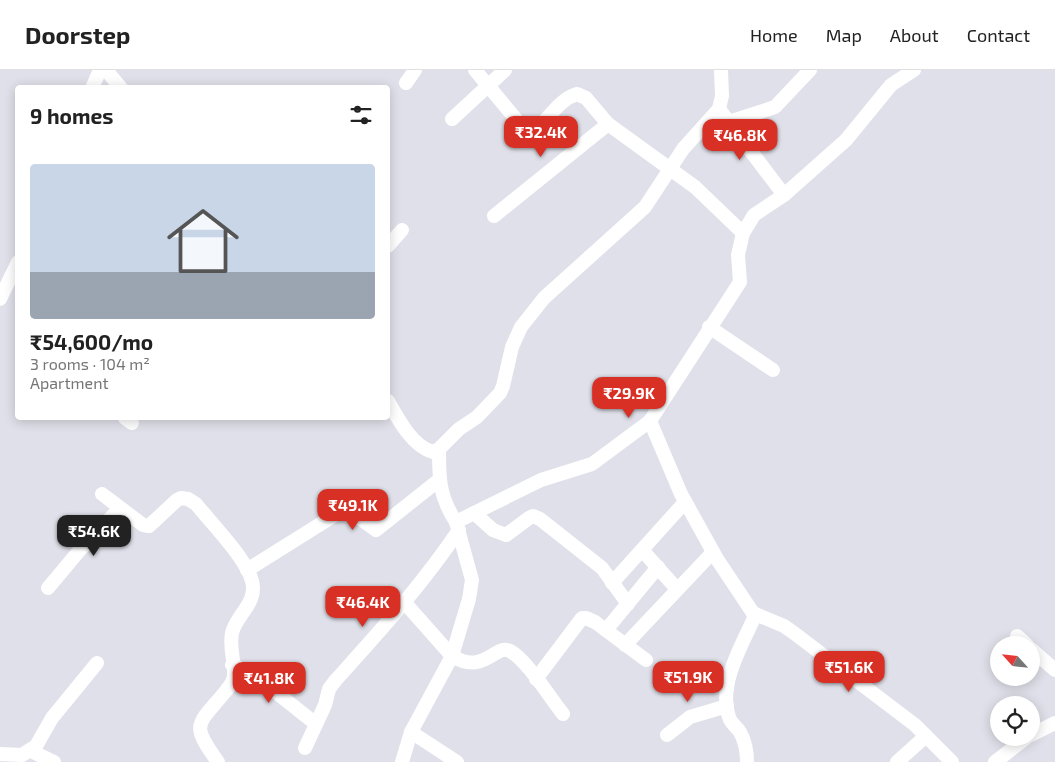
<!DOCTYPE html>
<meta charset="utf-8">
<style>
body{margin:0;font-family:"Exo 2",sans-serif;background:#f2f2f2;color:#222;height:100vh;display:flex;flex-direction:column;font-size:19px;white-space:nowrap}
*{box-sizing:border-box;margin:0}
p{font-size:16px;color:#767676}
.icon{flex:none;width:28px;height:28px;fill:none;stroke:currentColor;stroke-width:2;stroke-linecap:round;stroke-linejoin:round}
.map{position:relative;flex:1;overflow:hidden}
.sheet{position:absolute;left:15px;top:15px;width:375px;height:335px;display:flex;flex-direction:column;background:#fff;border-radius:5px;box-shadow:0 2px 12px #0003}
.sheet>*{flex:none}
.needle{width:32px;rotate:297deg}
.fabs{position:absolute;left:990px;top:566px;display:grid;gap:10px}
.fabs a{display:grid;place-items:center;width:50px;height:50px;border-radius:50%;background:#fff;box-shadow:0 2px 12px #0003;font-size:25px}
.price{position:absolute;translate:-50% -42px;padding:0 11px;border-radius:10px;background:#d93025;color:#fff;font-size:16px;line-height:32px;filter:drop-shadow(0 1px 2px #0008)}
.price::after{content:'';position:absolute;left:50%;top:30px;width:15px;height:11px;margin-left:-8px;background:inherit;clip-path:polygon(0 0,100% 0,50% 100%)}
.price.active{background:#222;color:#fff}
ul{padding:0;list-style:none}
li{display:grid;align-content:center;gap:10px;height:265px;padding:0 15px}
li span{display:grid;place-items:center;height:155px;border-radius:5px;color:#555}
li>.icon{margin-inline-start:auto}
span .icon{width:90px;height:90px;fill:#fffc;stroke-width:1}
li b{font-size:21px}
h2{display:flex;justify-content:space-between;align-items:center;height:60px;padding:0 15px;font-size:21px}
header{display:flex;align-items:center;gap:30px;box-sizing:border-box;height:70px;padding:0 25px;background:#fff;border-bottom:1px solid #e0e0e0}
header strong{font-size:24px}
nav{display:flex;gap:28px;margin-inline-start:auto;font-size:18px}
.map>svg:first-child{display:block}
</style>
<header>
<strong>Doorstep</strong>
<nav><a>Home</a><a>Map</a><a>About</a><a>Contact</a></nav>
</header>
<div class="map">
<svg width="1055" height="692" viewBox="0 0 1055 692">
<rect width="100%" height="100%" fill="#dfe0e9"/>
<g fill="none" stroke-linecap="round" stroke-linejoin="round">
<g stroke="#fff" stroke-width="14">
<polyline points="106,0 121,18"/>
<path d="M475 0 525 60 531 63C548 52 557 30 577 24L586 28 608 54 695 117 743 163"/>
<polyline points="406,13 415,0"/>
<polyline points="92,18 100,0"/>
<polyline points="719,39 784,125"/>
<polyline points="452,49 505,0"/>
<polyline points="729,52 775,37 810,0"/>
<polyline points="494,146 608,54"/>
<polyline points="388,176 402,160"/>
<polyline points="0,229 18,192"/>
<polyline points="709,257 773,300"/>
<path d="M388 331C398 349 412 376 433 382L439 379 459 359 477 347 500 323 503 316 512 277 521 257 544 228 645 137 683 79 719 39 722 26 721 0"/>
<polyline points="125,348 132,353"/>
<path d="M650 351 681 424 717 489 753 543 754 548C741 577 718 615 729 647 731 654 737 657 740 662 745 671 747 682 747 692"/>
<path d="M439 379C439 409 439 426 456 452"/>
<path d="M102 424 143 455 149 456 177 430 181 428 188 429 196 434C212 454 246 488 252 511 258 533 236 545 232 563 229 577 235 593 234 605 234 612 229 617 225 622 197 656 190 653 218 692"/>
<polyline points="474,443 493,460 506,465 529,448 533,446 540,449 602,498 628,534"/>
<polyline points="643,481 677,519"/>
<polyline points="247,500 346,438 376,460 439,410"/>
<polyline points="612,513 685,432"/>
<polyline points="48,518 79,481 120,438"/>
<path d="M405 533 452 586C485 606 495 573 510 581 527 590 550 628 563 644"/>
<polyline points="753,543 784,556 794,563 915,655 952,692"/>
<polyline points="606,560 658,497"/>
<polyline points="1017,566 1027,575"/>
<polyline points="625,575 713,482"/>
<polyline points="1031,579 1055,600"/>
<polyline points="232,595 253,604 316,654"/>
<polyline points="536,609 582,548 586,548 595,552 646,590"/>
<polyline points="411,662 457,692"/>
<polyline points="667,665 690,647 727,636"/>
<polyline points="1031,665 1055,653"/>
<path d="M305 678 325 635 329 619 335 611C379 562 422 515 459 460"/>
<polyline points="31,681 54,692"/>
<polyline points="0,684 22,685 36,676 52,648 97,593"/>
<polyline points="402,692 411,662 452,586 469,529 472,510 456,452 541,410 592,394 650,351 740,212 738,185 743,163 754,145 784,125 846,70 891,15 914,0"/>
<polyline points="897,692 926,666"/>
<polyline points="995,692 1026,668"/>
</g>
</g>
</svg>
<div class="fabs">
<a><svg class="needle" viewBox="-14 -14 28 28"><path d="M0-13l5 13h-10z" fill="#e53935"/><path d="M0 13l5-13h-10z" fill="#767676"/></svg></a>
<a><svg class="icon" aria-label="locate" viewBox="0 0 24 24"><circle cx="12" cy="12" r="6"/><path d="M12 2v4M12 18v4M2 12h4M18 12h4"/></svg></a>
</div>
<b class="price" style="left:541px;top:88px">₹32.4K</b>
<b class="price" style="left:740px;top:91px">₹46.8K</b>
<b class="price" style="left:629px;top:349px">₹29.9K</b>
<b class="price" style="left:353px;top:461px">₹49.1K</b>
<b class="price active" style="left:94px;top:487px">₹54.6K</b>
<b class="price" style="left:363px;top:558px">₹46.4K</b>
<b class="price" style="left:849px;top:623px">₹51.6K</b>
<b class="price" style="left:688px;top:633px">₹51.9K</b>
<b class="price" style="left:269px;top:634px">₹41.8K</b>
<section class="sheet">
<h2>9 homes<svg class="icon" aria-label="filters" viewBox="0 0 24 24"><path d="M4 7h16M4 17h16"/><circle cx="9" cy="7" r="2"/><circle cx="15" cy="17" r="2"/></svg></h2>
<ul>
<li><span style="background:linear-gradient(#c9d6e8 70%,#9aa5b1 0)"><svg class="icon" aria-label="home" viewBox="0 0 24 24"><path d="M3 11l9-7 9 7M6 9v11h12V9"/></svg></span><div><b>₹54,600/mo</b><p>3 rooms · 104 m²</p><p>Apartment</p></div></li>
</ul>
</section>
</div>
